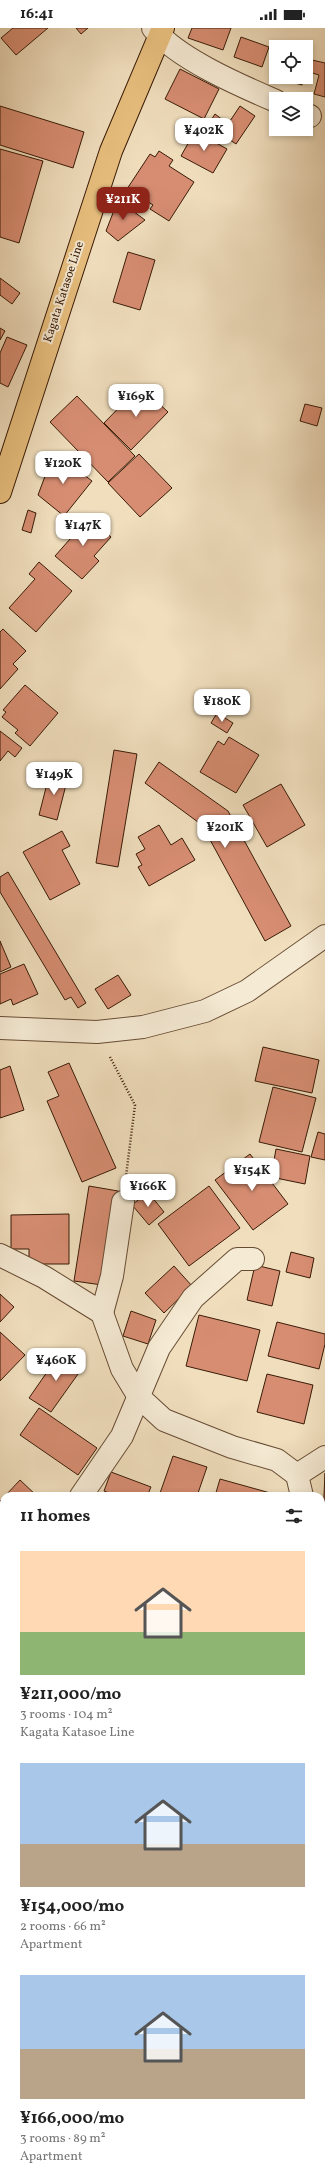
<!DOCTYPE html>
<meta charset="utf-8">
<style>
body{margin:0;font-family:Vollkorn,serif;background:#f6f6f6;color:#222;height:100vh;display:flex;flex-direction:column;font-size:15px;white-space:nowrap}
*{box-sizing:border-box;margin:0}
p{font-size:13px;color:#767676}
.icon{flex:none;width:22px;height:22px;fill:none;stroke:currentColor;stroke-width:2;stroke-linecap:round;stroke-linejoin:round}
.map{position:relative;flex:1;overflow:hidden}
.details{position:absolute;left:0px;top:1464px;width:325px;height:692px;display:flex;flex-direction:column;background:#fff;border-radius:12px 12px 0 0;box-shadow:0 2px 6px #0003}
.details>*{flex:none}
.tools{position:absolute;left:269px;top:12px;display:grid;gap:8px}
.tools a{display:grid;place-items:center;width:44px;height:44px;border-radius:0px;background:#fff;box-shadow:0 2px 6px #0003;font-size:20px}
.price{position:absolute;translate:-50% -34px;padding:0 9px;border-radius:8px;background:#fff;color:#222;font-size:13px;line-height:26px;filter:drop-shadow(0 1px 2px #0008)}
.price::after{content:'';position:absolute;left:50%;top:24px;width:12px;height:9px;margin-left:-6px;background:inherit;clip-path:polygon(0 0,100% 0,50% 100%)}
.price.active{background:#8f2418;color:#fff}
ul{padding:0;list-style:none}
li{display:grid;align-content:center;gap:8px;height:212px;padding:0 20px}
li span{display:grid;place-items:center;height:124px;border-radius:0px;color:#555}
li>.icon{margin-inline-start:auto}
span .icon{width:72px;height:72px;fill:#fffc;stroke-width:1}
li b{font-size:17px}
h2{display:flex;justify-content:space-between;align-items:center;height:48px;padding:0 20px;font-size:17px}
.status{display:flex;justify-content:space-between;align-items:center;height:28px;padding:0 20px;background:#fff;direction:ltr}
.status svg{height:11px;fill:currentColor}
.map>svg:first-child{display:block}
</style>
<div class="status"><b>16:41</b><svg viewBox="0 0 49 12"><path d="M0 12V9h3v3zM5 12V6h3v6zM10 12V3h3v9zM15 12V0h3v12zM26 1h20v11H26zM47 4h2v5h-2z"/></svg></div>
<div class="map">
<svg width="325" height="2156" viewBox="0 0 325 2156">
<rect width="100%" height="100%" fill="#f0debd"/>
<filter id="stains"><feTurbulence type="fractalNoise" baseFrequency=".005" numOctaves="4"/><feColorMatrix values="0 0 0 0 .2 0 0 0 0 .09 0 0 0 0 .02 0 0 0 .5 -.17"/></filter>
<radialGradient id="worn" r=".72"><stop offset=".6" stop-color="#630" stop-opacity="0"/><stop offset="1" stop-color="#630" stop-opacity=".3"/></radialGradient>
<g fill="#d78d72" stroke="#391b07">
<polygon points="13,0 48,0 16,27 1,10"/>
<polygon points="76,0 88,0 81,6"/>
<polygon points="192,0 231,0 223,22 188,10"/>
<polygon points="241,9 269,19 262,39 234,29"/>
<polygon points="306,29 309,30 306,42"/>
<polygon points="312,32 325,35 325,69 314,66 319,47 309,44"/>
<polygon points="180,41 219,61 204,91 165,71"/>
<polygon points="284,49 304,49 302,57 284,52"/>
<polygon points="0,78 84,104 73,140 0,117"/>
<polygon points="240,78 255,88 236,116 208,97 215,86 228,96"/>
<polygon points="195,103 227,121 213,145 181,128"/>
<polygon points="0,121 43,133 19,215 0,209"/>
<polygon points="159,123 173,132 169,138 194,154 169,193 150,181 153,177 127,161 150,126 155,129"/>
<polygon points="118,172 145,192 118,213 106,203"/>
<polygon points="128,224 155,232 140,282 113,274"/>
<polygon points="0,250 20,265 12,276 0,267"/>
<polygon points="0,300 5,303 0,312"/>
<polygon points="7,309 27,317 8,359 0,355 0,325"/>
<polygon points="140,358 168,384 131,422 104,395"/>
<polygon points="77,368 135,428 108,454 50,394"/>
<polygon points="305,376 322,380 317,398 300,393"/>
<polygon points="54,424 92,453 64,488 38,467"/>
<polygon points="139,426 172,460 140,489 108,455"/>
<polygon points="28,482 36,485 31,505 22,502"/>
<polygon points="83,486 111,509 94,528 99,533 82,551 55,528 78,502 73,498"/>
<polygon points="39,534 72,563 36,604 9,580 35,551 29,546"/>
<polygon points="3,601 26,623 13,636 18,641 0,661 0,604"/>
<polygon points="25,657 58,685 30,718 15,705 18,702 2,689 6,684 3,682"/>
<polygon points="217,685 233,695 227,705 211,695"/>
<polygon points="0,703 22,720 15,729 8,723 0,733"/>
<polygon points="229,709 259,727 236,765 200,744 218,713 224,717"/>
<polygon points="114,722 137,726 118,839 96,835"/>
<polygon points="159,734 228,783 291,898 265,913 202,797 145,755"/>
<polygon points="50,744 68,749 57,792 39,787"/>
<polygon points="281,756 305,797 267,819 243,777"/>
<polygon points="159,797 171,817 182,810 195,832 149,858 138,839 142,837 136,826 145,821 138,809"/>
<polygon points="62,803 70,818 62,822 80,856 50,872 23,824"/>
<polygon points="8,844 86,975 78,980 71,969 65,972 0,864 0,849"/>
<polygon points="0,913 11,939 0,944"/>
<polygon points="24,936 38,966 13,977 11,971 0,976 0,946"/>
<polygon points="118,947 131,967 108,981 95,961"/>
<polygon points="263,1019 319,1032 312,1065 255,1053"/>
<polygon points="69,1035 116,1140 82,1154 47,1073 59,1068 48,1044"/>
<polygon points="10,1038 24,1082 0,1090 0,1042"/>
<polygon points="273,1059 316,1070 302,1124 259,1114"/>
<polygon points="318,1104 325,1106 325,1132 311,1129"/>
<polygon points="276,1121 310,1128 305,1156 271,1149"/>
<polygon points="250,1126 288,1176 253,1202 215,1152"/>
<polygon points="89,1158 118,1163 102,1257 74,1253"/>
<polygon points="209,1158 240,1200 189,1238 158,1196"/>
<polygon points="148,1164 164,1184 149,1197 132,1177"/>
<polygon points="69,1186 69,1236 29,1236 29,1221 11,1221 11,1187"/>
<polygon points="291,1224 314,1230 310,1250 286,1244"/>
<polygon points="255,1237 280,1243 272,1278 247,1272"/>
<polygon points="174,1238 192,1258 164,1285 145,1265"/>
<polygon points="0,1266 14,1279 0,1294"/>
<polygon points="131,1283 156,1292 148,1316 123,1308"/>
<polygon points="199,1287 260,1302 247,1353 186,1338"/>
<polygon points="277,1294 325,1306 325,1316 319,1341 268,1328"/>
<polygon points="0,1304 25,1327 0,1353"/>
<polygon points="61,1324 83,1339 51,1384 29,1370"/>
<polygon points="267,1346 313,1357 304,1396 257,1384"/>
<polygon points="39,1380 97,1420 78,1447 20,1407"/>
<polygon points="173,1428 207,1439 197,1468 159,1468"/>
<polygon points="111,1444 151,1459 147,1468 117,1468 104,1463"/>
<polygon points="325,1445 325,1489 323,1489"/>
<polygon points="220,1451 281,1468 215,1468"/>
<polygon points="20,1452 37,1468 5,1468"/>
<polygon points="4,1469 4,1517 0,1513 0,1473"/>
<polygon points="325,1649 325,1668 321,1666"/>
<polygon points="321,1696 325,1697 325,1736 321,1735"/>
<polygon points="321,1749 325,1750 325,1779 321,1795"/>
<polygon points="321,1825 325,1826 325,1845 321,1844"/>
<polygon points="321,1878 324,1879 321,1890"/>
<polygon points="321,2057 325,2058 325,2116 321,2115"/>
<polygon points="193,2152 265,2152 264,2156 192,2156"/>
<polygon points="270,2152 295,2152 295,2156 269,2156"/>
</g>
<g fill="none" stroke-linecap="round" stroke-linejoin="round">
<defs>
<g id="minor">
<path d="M153 0C176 30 241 58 276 73"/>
<polyline points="306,86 310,88"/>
<polyline points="0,1000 97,1004 143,999 205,983 247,963 325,908"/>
<polyline points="0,1227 44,1249 102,1285 122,1341 139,1369 164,1392 232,1419 277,1432 297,1447 302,1468"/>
<polyline points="102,1285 112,1248 123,1174"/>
<polyline points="297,1447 325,1429"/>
<polyline points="81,1468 122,1408 159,1320 193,1270 237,1231 253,1231"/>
<polyline points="0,1550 4,1548"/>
<polyline points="321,1631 325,1632"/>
<polyline points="321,1914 325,1915"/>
<polyline points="321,2122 325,2123"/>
<polyline points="169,2156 170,2152"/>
</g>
<polyline id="major" points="0,464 111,123 163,0"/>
</defs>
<use href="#minor" stroke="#674c34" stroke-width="24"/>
<use href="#major" stroke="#391b07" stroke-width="24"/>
<polyline stroke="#391b07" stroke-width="2.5" stroke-dasharray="1 2" stroke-linecap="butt" points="110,1029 135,1077 126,1148"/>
<use href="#minor" stroke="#f5ead4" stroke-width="22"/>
<use href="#major" stroke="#e8bf7e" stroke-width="22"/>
</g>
<g text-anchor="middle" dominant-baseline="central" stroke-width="4" stroke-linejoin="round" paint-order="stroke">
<g font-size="12" fill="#391b07" stroke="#f5ead4">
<text transform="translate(64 264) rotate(-72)">Kagata Katasoe Line</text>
</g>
</g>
<rect width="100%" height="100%" filter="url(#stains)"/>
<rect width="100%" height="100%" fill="url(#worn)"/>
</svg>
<div class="tools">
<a><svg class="icon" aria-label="locate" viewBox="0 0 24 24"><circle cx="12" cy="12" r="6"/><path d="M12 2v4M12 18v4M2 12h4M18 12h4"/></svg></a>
<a><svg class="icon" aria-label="layers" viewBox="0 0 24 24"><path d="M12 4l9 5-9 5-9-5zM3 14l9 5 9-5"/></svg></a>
</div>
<b class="price" style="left:204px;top:124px">¥402K</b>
<b class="price active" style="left:123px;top:193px">¥211K</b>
<b class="price" style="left:136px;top:390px">¥169K</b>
<b class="price" style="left:63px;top:457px">¥120K</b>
<b class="price" style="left:83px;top:519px">¥147K</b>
<b class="price" style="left:222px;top:695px">¥180K</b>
<b class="price" style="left:54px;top:768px">¥149K</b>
<b class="price" style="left:225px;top:821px">¥201K</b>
<b class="price" style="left:252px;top:1164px">¥154K</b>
<b class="price" style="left:148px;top:1180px">¥166K</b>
<b class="price" style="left:56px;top:1354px">¥460K</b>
<section class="details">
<h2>11 homes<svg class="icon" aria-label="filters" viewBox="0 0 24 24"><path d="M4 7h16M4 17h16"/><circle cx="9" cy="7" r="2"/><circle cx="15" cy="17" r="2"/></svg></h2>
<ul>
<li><span style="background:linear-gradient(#ffd9b3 65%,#8fb573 0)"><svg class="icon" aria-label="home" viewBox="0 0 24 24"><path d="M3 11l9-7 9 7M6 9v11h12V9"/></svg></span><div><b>¥211,000/mo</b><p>3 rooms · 104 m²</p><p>Kagata Katasoe Line</p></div></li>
<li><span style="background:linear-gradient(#a9c7e8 65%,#b9a48a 0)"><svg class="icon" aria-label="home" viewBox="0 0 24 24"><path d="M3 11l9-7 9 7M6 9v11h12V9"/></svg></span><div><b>¥154,000/mo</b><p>2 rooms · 66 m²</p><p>Apartment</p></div></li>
<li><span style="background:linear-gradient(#a9c7e8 60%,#b9a48a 0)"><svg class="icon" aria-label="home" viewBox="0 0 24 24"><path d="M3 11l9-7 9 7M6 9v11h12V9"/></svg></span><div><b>¥166,000/mo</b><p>3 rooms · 89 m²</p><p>Apartment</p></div></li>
</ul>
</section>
</div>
